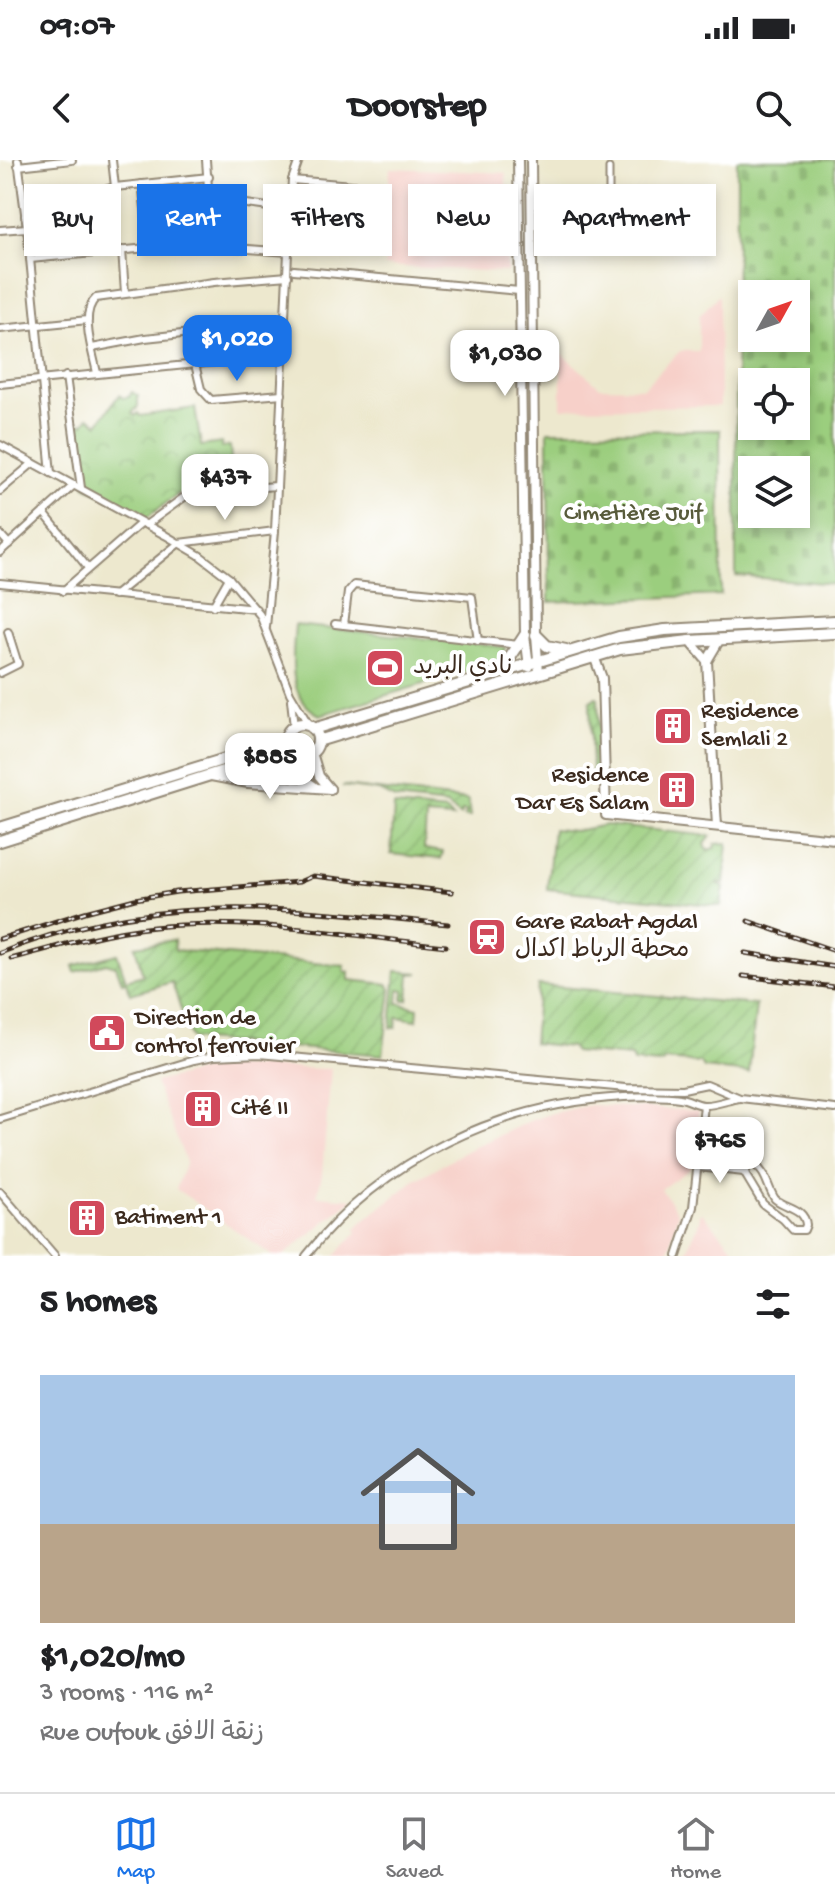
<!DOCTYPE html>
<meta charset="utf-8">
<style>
body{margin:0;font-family:"Gochi Hand","Playpen Sans Arabic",sans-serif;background:#f6f6f6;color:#202124;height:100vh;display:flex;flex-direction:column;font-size:30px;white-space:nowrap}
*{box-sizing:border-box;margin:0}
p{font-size:26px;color:#757577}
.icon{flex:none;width:44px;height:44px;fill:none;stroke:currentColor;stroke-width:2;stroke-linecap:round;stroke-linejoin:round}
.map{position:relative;height:1096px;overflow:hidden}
.details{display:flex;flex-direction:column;background:#fff;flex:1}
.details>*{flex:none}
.hud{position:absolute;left:24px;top:24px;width:788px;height:72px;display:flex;gap:16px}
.needle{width:52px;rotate:50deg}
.tools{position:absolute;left:738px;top:120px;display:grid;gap:16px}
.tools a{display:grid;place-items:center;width:72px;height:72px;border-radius:0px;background:#fff;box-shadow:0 4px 12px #0003;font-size:40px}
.price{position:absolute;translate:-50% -68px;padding:0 18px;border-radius:16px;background:#fff;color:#222;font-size:26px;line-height:52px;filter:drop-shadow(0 2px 4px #0008)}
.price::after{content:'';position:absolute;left:50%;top:48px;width:24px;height:18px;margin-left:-12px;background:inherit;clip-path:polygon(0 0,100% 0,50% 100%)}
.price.active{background:#1a73e8;color:#fff}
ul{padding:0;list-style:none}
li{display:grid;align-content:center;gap:16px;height:424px;padding:0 40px}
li+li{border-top:2px solid #e0e0e0}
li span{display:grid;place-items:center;height:248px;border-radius:0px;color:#555}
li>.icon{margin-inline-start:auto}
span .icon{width:144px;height:144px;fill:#fffc;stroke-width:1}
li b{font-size:34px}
h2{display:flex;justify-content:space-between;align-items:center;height:96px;padding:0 40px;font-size:34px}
.tag{padding:0 28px;border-radius:0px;background:#fff;box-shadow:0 4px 12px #0003;font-size:28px;line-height:72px}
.tag.active{background:#1a73e8;color:#fff}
.status{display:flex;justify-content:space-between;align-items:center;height:56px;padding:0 40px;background:#fff;direction:ltr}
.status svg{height:22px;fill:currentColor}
header{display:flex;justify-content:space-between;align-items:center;height:104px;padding:0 40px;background:#fff;font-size:36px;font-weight:700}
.menu{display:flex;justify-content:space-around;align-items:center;height:112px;border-top:2px solid #e0e0e0;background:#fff;font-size:22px;color:#757577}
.menu a{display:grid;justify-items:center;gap:4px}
.menu .active{color:#1a73e8}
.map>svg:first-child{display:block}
</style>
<div class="status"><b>09:07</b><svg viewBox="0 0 49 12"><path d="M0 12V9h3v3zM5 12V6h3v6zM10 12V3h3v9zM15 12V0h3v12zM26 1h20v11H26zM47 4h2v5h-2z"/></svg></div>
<header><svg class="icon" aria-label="back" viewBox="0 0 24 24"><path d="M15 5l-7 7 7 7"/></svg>Doorstep<svg class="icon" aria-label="search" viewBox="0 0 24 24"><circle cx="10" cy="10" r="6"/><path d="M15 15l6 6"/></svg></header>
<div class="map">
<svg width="835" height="1096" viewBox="0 0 835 1096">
<defs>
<pattern id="cemetery-stones" width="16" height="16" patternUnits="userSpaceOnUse" patternTransform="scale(2)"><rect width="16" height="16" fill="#9bce7e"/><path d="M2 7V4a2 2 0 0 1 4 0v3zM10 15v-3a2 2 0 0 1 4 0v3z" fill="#86b16c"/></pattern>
<pattern id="park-crowns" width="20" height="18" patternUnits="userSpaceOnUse" patternTransform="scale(2)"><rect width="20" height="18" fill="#9bce7e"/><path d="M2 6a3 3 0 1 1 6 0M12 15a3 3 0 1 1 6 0" fill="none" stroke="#86b16c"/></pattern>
<pattern id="garden-furrows" width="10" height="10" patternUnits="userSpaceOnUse" patternTransform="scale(2)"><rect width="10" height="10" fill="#9bce7e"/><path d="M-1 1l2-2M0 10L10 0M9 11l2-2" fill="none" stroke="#86b16c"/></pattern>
</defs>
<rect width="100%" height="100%" fill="#fff"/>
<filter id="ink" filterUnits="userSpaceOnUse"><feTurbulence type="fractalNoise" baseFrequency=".0125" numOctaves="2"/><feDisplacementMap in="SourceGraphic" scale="16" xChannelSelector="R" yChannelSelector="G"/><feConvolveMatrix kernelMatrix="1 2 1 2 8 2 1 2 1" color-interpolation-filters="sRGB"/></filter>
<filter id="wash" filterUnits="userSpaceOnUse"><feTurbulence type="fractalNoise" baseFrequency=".006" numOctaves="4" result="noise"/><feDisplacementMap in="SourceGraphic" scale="32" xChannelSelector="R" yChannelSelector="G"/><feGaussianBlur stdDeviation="1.8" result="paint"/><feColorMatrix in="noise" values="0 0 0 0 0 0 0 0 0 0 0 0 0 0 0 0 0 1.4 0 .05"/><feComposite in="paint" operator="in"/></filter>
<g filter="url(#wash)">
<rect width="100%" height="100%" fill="#ede8ce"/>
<g fill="#f7d0c9">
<polygon points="390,8 506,13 507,112 385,106"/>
<polygon points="719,135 720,246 561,248 561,193 600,227 643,228 680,191 699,191 699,156"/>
<polygon points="224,906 331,909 322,1014 317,1036 353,1039 283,1096 273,1096 176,1029 186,1002 155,922"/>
<polygon points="590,945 699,951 691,1008 661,1029 678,1053 667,1096 335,1096 357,1072 355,1069 362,1062 415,1020 468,990 532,960 553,953"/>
<polygon points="701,1051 740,1096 684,1096 698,1066"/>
</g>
<g fill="url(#cemetery-stones)" stroke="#6b7c4e" stroke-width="2" fill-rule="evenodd">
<path d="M737 0H835V424L736 416ZM752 134H796V178H752ZM752 222H796V266H752ZM752 310H796V354H752Z"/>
<polygon points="720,270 721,435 549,442 548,271"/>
</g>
<polygon fill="url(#park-crowns)" stroke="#6b7c4e" stroke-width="2" points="132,232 138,236 138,247 132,253 135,256 138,253 140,256 195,248 201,286 221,283 222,287 230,286 232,314 229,322 188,327 146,358 86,326 78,262 83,265 89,257 98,264 119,235 123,238 129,237"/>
<g fill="url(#garden-furrows)" stroke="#6b7c4e" stroke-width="2">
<polygon points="596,537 598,538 600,617 592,614 590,542"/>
<polygon points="342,626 468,640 470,657 465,657 466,651 462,651 461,656 447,645 395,639 379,631"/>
<polygon points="394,646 447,651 453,658 426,656 424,689 443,692 441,699 391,694"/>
<polygon points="606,665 711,676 705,684 707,690 715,688 715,684 728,683 724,723 716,724 724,727 721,746 547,729 553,669 575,671"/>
<polygon points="174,780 175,790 345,806 344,812 349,812 349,820 388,824 391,829 383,895 191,879 172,822 130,834 126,821 122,822 116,806 106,803 75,812 73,806 117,794 126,820 143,815 135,786"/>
<polygon points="396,811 419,813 410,814 408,840 403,840 404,830 399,829 398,843 418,848 417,860 397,857 396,868 391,868"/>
<polygon points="538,825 756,845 749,913 704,908 701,903 665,900 661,904 634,902 632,897 574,892 571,887 533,883"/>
</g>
<path fill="#9bce7e" stroke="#6b7c4e" stroke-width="2" d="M295 465 506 487 501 501 320 555C285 538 293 496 295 465Z"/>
</g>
<g filter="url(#ink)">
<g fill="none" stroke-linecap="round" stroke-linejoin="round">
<defs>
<polyline id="pedestrian" points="609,46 609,8"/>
<g id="minor">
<polyline points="18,0 27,68 51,313"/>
<polyline points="112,0 115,27"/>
<polyline points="206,0 212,82"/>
<polyline points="18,6 72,0"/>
<polyline points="292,20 364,26"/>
<polyline points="142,24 146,58 210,51"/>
<polyline points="210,39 290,50"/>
<polyline points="25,56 96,46 103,30 115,27 209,17"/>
<polyline points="146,58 148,88"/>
<polyline points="0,70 27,68"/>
<polyline points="122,90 125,133"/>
<polyline points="30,99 212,82 235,88 288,92"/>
<polyline points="294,110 519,131"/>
<polyline points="0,169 88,160"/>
<polyline points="92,188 145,178 285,163"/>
<polyline points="195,204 201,229 211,240 282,234"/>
<path d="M97 213C93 193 79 153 96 138L214 122 288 116"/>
<polyline points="66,216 81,328"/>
<polyline points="0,224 284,195"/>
<polyline points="0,285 165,375 199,395 229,418 260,455 290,533 310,567"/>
<polyline points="0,331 33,303"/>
<polyline points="44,353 88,408"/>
<polyline points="146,365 191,332 277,326"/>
<polyline points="0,374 9,384"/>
<polyline points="0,392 74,325"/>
<polyline points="0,423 256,449"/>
<polyline points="63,431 141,363"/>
<polyline points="115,435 179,383 275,371"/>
<polyline points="213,446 229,418"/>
<polyline points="335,464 519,485"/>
<polyline points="344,465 348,432 354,425 472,437 478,481"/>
<polyline points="266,467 275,371 290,50 292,20 299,0"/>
<polyline points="0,513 18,504 8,472"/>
<polyline points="291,540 294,567"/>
<polyline points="0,959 194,900 214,896 259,894 626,928 683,929 707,924 740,938 835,949"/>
<path d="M748 1004H754C767 1013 767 1027 775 1039 786 1048 805 1048 806 1065L804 1070H793L783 1059 763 1044 745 1014Z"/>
<polyline points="698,1007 744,1012"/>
<polyline points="0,1032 55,1096"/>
<path d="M306 1096C384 997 500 944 624 937 642 936 662 935 680 938 688 939 695 944 703 945 713 946 728 940 739 938"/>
<polyline points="677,1096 693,1047 704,945"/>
</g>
<g id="tertiary">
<polyline points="518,0 525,475 529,507"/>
<polyline points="531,0 536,475 539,512"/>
<polyline points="690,481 707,501"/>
<polyline points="594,496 602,518 606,655 835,679"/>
<polyline points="312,593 319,616 330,629"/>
<polyline points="301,596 305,620 314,626"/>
<polyline points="211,616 248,623 330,629"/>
<polyline points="717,666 707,501 720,479"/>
</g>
<g id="primary">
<polyline points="536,475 547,486 566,490"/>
<polyline points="502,510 525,475"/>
<circle cx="302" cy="580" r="16"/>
<polyline points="313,569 619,477 665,470 835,461"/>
<polyline points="318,581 620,489 690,481 835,473"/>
<polyline points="0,668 287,580"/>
<polyline points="0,681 290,590"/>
</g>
</defs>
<use href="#pedestrian" stroke="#948976" stroke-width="9"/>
<use href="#minor" stroke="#948976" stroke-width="10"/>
<use href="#tertiary" stroke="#948976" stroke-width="12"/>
<use href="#primary" stroke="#948976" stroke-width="14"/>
<use href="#pedestrian" stroke="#fff" stroke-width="5"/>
<use href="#minor" stroke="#fff" stroke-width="6"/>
<use href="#tertiary" stroke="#fff" stroke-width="8"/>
<use href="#primary" stroke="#fff" stroke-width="10"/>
<defs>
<g id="rail">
<polyline points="748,761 835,791"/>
<polyline points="0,779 85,752 135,739 177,732 299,722 313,716 452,732"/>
<path d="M0 793C156 730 286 748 448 764"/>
<polyline points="745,793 835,807"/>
<path d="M11 799C59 786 105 772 154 767 253 757 349 776 446 786"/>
<polyline points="743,816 835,827"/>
</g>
</defs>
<use href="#rail" stroke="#3b2a1e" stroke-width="5"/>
<use href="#rail" stroke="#fff" stroke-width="2" stroke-dasharray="6" stroke-linecap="butt"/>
</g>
</g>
<defs>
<symbol id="stadium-square" viewBox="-11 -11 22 22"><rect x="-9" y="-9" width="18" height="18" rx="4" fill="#d1495b" stroke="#fff"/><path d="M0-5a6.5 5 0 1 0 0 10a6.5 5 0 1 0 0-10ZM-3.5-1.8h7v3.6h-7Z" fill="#fff"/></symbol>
<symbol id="building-square" viewBox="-11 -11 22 22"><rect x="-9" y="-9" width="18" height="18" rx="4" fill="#d1495b" stroke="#fff"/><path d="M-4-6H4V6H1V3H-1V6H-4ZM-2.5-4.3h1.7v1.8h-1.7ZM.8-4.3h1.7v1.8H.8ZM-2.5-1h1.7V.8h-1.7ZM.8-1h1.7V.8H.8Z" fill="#fff"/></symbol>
<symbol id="station-square" viewBox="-11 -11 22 22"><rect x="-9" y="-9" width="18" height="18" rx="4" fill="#d1495b" stroke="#fff"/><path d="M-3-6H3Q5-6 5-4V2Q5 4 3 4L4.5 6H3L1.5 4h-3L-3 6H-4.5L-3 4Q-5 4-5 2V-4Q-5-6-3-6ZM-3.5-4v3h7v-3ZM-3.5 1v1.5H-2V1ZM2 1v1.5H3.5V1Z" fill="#fff"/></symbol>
<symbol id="civic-square" viewBox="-11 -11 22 22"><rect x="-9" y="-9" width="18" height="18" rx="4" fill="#d1495b" stroke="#fff"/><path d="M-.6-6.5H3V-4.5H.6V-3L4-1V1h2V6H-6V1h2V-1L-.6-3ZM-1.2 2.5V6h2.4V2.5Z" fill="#fff"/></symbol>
</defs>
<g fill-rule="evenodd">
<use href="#stadium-square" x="363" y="486" width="44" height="44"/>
<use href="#building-square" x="651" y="544" width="44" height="44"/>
<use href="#building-square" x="655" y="608" width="44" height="44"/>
<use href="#station-square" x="465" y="755" width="44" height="44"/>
<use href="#civic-square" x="85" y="851" width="44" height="44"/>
<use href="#building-square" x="181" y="927" width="44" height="44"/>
<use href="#building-square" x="65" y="1036" width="44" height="44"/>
</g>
<g text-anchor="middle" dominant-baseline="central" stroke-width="8" stroke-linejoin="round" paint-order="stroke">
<g font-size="24" fill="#585b3b" stroke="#fff">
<text x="633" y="354">Cimetière Juif</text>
</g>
<g font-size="24" fill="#3b2a1e" stroke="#fff" text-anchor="start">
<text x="413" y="508">نادي البريد</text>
<text x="701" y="552">Residence<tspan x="701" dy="28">Semlali 2</tspan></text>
<text x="649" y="616" text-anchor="end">Residence<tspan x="649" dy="28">Dar Es Salam</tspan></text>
<text x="515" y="763">Gare Rabat Agdal<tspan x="515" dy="28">محطة الرباط اكدال</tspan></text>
<text x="135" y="859">Direction de<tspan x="135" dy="28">control ferrovier</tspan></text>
<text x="231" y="949">Cité II</text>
<text x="115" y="1058">Batiment 1</text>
</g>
</g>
</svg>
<div class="tools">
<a><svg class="needle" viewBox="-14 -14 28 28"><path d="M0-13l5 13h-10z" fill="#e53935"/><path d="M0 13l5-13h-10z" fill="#757577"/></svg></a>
<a><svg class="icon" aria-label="locate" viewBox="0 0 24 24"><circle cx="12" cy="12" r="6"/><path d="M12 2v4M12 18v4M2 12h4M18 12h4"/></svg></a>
<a><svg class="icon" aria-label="layers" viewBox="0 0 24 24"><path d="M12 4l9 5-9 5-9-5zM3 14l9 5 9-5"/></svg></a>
</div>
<b class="price active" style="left:237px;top:223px">$1,020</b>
<b class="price" style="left:505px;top:238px">$1,030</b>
<b class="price" style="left:225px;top:362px">$437</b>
<b class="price" style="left:270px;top:641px">$885</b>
<b class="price" style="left:720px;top:1025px">$765</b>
<div class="hud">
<a class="tag">Buy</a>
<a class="tag active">Rent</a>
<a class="tag">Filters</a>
<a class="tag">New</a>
<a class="tag">Apartment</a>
</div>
</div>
<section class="details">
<h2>5 homes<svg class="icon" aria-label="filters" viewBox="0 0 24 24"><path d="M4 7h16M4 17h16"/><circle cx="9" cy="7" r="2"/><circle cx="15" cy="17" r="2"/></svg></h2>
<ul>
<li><span style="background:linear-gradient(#a9c7e8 60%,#b9a48a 0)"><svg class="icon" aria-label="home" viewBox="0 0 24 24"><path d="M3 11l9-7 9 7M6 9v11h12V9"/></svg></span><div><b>$1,020/mo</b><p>3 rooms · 116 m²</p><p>Rue Oufouk زنقة الافق</p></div></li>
</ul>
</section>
<nav class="menu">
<a class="active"><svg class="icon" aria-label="map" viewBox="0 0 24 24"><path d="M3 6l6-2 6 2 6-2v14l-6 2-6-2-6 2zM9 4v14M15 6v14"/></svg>Map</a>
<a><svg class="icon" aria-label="saved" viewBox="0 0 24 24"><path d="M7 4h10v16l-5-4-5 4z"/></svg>Saved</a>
<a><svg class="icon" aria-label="home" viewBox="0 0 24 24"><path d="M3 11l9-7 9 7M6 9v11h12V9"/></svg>Home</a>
</nav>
